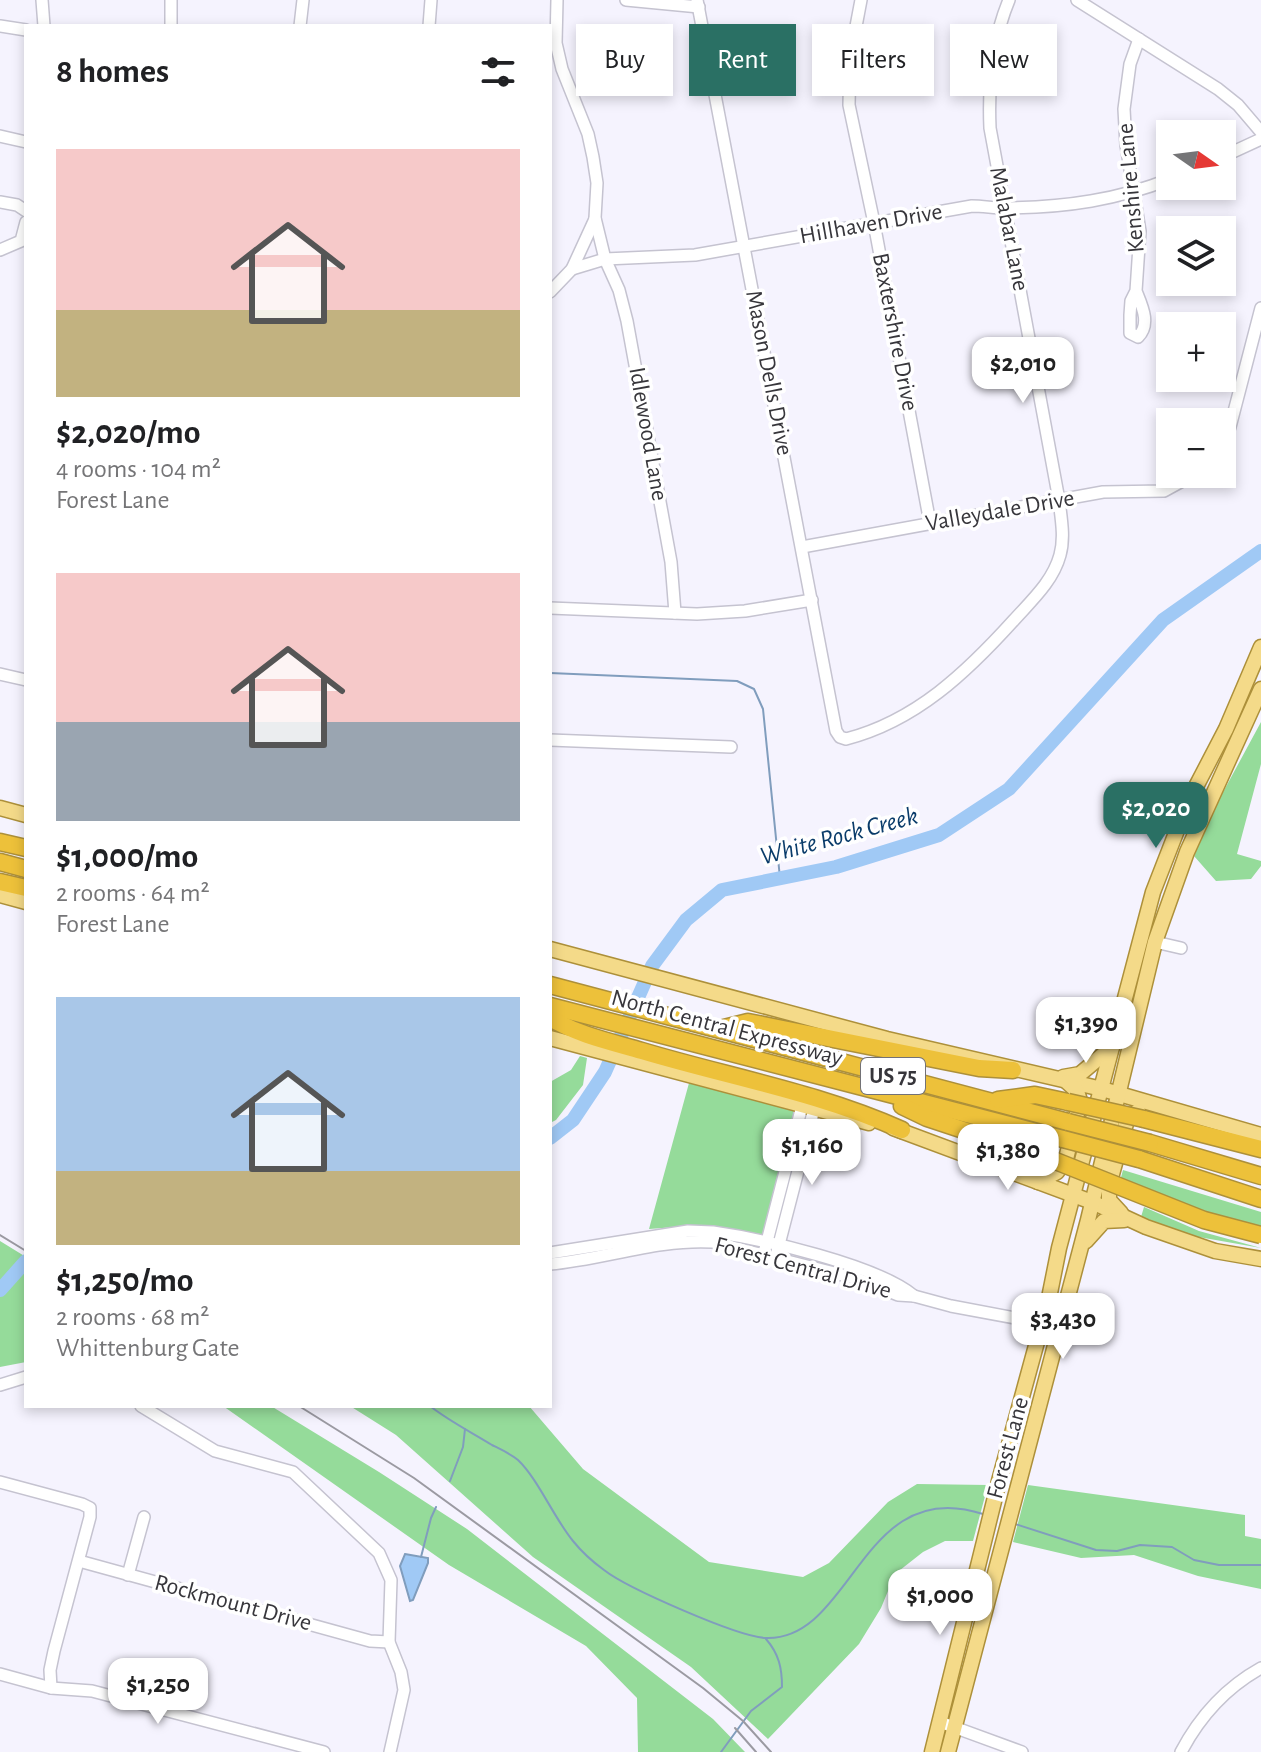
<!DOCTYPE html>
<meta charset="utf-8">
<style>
body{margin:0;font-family:"Alegreya Sans",sans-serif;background:#f6f6f6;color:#202124;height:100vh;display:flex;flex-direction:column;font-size:30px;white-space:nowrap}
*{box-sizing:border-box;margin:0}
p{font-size:26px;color:#757577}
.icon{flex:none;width:44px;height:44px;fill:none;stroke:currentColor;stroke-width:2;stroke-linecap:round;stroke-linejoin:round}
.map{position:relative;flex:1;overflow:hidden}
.details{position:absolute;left:24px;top:24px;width:528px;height:1384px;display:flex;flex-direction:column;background:#fff;border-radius:0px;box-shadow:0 4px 12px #0003}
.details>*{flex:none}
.guide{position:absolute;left:576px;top:24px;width:564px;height:72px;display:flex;gap:16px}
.needle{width:52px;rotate:104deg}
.buttons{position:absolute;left:1156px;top:120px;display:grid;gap:16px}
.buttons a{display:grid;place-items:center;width:80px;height:80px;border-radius:0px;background:#fff;box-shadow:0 4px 12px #0003;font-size:40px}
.price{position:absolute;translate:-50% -68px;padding:0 18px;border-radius:16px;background:#fff;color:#222;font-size:26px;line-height:52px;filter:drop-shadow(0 2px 4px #0008)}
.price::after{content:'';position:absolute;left:50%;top:48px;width:24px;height:18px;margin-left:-12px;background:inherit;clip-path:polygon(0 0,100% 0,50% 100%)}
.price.on{background:#2a7064;color:#fff}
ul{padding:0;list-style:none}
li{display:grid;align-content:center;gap:16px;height:424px;padding:0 32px}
li span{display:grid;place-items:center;height:248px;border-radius:0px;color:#555}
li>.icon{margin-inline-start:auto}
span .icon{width:144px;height:144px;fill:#fffc;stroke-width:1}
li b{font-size:34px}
h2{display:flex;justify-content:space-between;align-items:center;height:96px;padding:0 32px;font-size:34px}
.chip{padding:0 28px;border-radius:0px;background:#fff;box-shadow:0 4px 12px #0003;font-size:28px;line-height:72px}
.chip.on{background:#2a7064;color:#fff}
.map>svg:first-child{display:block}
</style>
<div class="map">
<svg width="1261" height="1752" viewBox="0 0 1261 1752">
<rect width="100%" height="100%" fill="#f5f3fe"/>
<g fill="#95db9a">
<polygon points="1261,722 1261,764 1237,854 1261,861 1261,866 1251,879 1216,881 1194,856 1215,807"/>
<polygon points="580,1056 587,1058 583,1085 556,1120 550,1123 550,1082 571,1070"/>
<polygon points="689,1083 797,1111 763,1236 703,1225 649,1229"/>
<polygon points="1123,1170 1261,1212 1261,1231 1238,1227 1120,1181"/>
<polygon points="1144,1207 1199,1231 1261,1248 1193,1236 1141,1217"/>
<polygon points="0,1241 26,1257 26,1362 0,1367"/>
<polygon points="223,1406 271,1406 379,1472 467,1529 713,1719 745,1752 638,1752 637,1698 586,1646 449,1565"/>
<polygon points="350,1406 529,1406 583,1469 709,1562 803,1577 829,1563 888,1502 917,1484 988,1485 973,1541 945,1541 923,1552 895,1574 881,1608 859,1644 768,1739 691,1667 533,1557 396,1435"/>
<polygon points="1028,1485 1245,1515 1245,1536 1261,1539 1261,1589 1198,1576 1134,1555 1081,1558 1013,1542"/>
</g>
<polygon fill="#a0c9f5" stroke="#809dbd" stroke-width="2" points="405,1554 428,1558 428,1563 413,1600 410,1601 400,1566"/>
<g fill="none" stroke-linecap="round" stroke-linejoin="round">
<g stroke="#809dbd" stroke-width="2">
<polyline points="550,673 737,681 754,689 763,709 780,878"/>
<path d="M430 1406C449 1421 471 1432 492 1445 500 1449 511 1454 518 1460 538 1479 554 1518 573 1541 581 1551 593 1562 604 1570 627 1588 738 1637 766 1638 853 1641 861 1474 983 1514"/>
<polyline points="450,1481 463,1447 465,1429"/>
<polyline points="1015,1524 1096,1550 1117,1551 1140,1545 1172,1547 1194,1560 1219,1565 1261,1565"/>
<polyline points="421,1557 431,1518 436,1507"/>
<path d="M721 1752 751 1711 782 1687C782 1668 779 1654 766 1639"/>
</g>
<g stroke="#a0c9f5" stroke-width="14">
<polyline points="550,1138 573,1120 605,1072 652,966 686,920 722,890 836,867 939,835 1009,789 1163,620 1261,551"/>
<polyline points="0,1290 26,1261"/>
</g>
<defs>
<g id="minor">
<polyline points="42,0 44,26"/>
<polyline points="171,0 171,26"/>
<polyline points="557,0 556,43 562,69 588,134 593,157 597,183 595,218 605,259 619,290 627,321 671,562 675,613"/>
<polyline points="626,0 699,7"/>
<path d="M697 0 836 731 840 737 846 739C916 721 967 672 1014 620 1032 600 1053 581 1060 555 1065 537 1061 518 1059 500L990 128C988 83 992 41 1009 0"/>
<polyline points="861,0 850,58 849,105 874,223 930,523"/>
<polyline points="1077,0 1218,89 1238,105 1261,132"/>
<polyline points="0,26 26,30"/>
<polyline points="300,26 303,0"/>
<polyline points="429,26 431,0"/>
<polyline points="0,136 26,142"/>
<polyline points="1222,157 1261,139"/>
<polyline points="0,202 17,205 26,211"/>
<polyline points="0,250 21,241 26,222"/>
<path d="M572 269 605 259 695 255 972 206C985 206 998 209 1010 208 1066 207 1117 200 1170 179"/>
<path d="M1136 291C1142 306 1151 324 1138 337L1130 333V315L1131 301 1136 291 1140 231 1126 145 1124 109 1130 64 1139 39"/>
<polyline points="550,292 572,269 595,219"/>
<polyline points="1222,446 1230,427 1261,308"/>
<polyline points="802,547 1103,492 1164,491 1195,474"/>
<polyline points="550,608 697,614 745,611 812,600"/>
<polyline points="0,674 26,680"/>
<polyline points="550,740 731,747"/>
<polyline points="1155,942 1181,948"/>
<polyline points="765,1249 802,1106"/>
<polyline points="777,1252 814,1109"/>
<path d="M550 1253 688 1231 713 1232C762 1239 877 1265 914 1296"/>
<path d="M550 1264C605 1259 657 1239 712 1242L858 1279 898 1295 914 1296 951 1306 1042 1323"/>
<polyline points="0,1385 26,1377"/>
<polyline points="141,1406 215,1451 293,1472 379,1553 391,1580 389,1642 401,1672 404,1690 390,1752"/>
<polyline points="0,1482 82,1504 90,1508 90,1517 54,1651 50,1670 51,1688"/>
<polyline points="79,1561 370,1641 389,1642"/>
<polyline points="128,1575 144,1517"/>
<polyline points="0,1674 51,1688 92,1691 324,1752"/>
<polyline points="940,1722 1022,1752"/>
<path d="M1181 1752C1200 1716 1225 1688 1261 1668"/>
</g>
<g id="major">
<polyline points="0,808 26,815"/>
<polyline points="0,895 26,902"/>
<polyline points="550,949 887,1039 1102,1089 1261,1135"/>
<polyline points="550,1038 869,1123"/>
<polyline points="1063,1077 1080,1074 1112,1047"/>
<polyline points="893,1128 1092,1202 1146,1227 1215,1251 1261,1259"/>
<polyline points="1038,1182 1057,1172 1066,1159 1080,1101 1077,1091 1067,1082"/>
<polyline points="1121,1213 1109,1200 1109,1185 1127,1120 1138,1111"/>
<polyline points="1086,1241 1104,1221 1124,1220"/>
<polyline points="932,1752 999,1481 1049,1298 1059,1248 1153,892 1188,802 1226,729 1261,647"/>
<polyline points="948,1752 1088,1220 1155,942 1187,852 1261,689"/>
</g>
<g id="highway">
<polyline points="0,842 26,848"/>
<polyline points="0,862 26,869"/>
<polyline points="0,882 26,888"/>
<polyline points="550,985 1068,1122"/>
<polyline points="550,1006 1063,1139"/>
<path d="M550 1018C578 1035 611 1042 642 1051 729 1077 820 1093 902 1130"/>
<polyline points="720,1029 748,1022 979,1068 1013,1070"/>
<polyline points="998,1100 1035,1095 1068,1102"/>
<polyline points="902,1106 927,1118 1048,1158"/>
<polyline points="1144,1119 1261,1149"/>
<polyline points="1150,1143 1261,1176"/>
<polyline points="1139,1159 1261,1199"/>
</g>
</defs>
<use href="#minor" stroke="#c5c3d0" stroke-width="14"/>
<use href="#major" stroke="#ad903a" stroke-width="17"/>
<use href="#highway" stroke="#ad903a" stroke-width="19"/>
<use href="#minor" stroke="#fff" stroke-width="11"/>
<use href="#major" stroke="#f4da89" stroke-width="14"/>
<use href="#highway" stroke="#edc13a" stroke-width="16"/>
<g stroke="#9b9aa2" stroke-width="2">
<polyline points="0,1235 26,1251"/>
<polyline points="299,1406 414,1478 703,1688 743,1721 771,1752"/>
<polyline points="735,1728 756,1752"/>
</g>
<defs>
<g id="highway-bridge">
<polyline points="1068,1102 1144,1119"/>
<polyline points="1068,1122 1150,1143"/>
<polyline points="1063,1139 1139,1159"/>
<polyline points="1048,1158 1204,1220 1261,1235"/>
</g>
</defs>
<use href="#highway-bridge" stroke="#ad903a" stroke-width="19" stroke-linecap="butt"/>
<use href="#highway-bridge" stroke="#edc13a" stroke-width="16"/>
</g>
<g text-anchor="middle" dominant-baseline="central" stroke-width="7" stroke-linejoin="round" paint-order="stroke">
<rect fill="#fff" stroke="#737276" stroke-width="2" x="861" y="1058" width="64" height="36" rx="6"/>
<g font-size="22" font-weight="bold" fill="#37363b">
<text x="893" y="1076">US 75</text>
</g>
<g font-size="24" fill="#37363b" stroke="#fff">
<text transform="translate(1131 188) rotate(-95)">Kenshire Lane</text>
<text transform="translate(871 224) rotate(-10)">Hillhaven Drive</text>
<text transform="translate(1009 229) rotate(79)">Malabar Lane</text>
<text transform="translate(895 332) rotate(79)">Baxtershire Drive</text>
<text transform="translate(769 373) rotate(79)">Mason Dells Drive</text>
<text transform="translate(648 434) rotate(80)">Idlewood Lane</text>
<text transform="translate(1000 511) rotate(-10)">Valleydale Drive</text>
<text transform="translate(727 1028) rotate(15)">North Central Expressway</text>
<text transform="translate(803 1268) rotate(15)">Forest Central Drive</text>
<text transform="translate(1008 1448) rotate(-75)">Forest Lane</text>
<text transform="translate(233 1603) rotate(15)">Rockmount Drive</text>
</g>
<g font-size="26" font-style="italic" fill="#0a3c6a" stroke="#fff">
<text transform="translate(839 836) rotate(-15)">White Rock Creek</text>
</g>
</g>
</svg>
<div class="buttons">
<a><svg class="needle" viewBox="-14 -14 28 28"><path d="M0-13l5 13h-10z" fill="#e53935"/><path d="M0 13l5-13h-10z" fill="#757577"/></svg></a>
<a><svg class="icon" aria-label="layers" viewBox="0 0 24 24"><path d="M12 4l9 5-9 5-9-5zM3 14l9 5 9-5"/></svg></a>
<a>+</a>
<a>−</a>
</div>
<b class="price" style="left:1023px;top:405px">$2,010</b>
<b class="price on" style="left:1156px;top:850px">$2,020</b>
<b class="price" style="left:1086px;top:1065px">$1,390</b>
<b class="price" style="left:812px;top:1187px">$1,160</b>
<b class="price" style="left:1008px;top:1192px">$1,380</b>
<b class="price" style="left:1063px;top:1361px">$3,430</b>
<b class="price" style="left:940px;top:1637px">$1,000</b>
<b class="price" style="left:158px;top:1726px">$1,250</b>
<div class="guide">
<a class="chip">Buy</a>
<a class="chip on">Rent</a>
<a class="chip">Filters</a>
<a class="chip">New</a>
</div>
<section class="details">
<h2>8 homes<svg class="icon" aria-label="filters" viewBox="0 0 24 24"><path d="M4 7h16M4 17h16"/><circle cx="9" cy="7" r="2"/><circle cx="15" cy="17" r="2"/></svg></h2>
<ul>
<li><span style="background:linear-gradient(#f6c9c9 65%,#c2b280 0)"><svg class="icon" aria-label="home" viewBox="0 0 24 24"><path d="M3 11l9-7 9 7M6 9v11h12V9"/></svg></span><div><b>$2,020/mo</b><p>4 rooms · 104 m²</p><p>Forest Lane</p></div></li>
<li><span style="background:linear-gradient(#f6c9c9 60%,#9aa5b1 0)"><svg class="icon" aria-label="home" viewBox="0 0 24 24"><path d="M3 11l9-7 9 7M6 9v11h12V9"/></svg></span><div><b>$1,000/mo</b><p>2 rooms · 64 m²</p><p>Forest Lane</p></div></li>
<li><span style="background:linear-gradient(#a9c7e8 70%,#c2b280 0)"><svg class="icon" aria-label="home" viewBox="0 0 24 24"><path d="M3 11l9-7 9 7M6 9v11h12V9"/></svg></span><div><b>$1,250/mo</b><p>2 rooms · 68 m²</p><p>Whittenburg Gate</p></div></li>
</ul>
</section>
</div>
